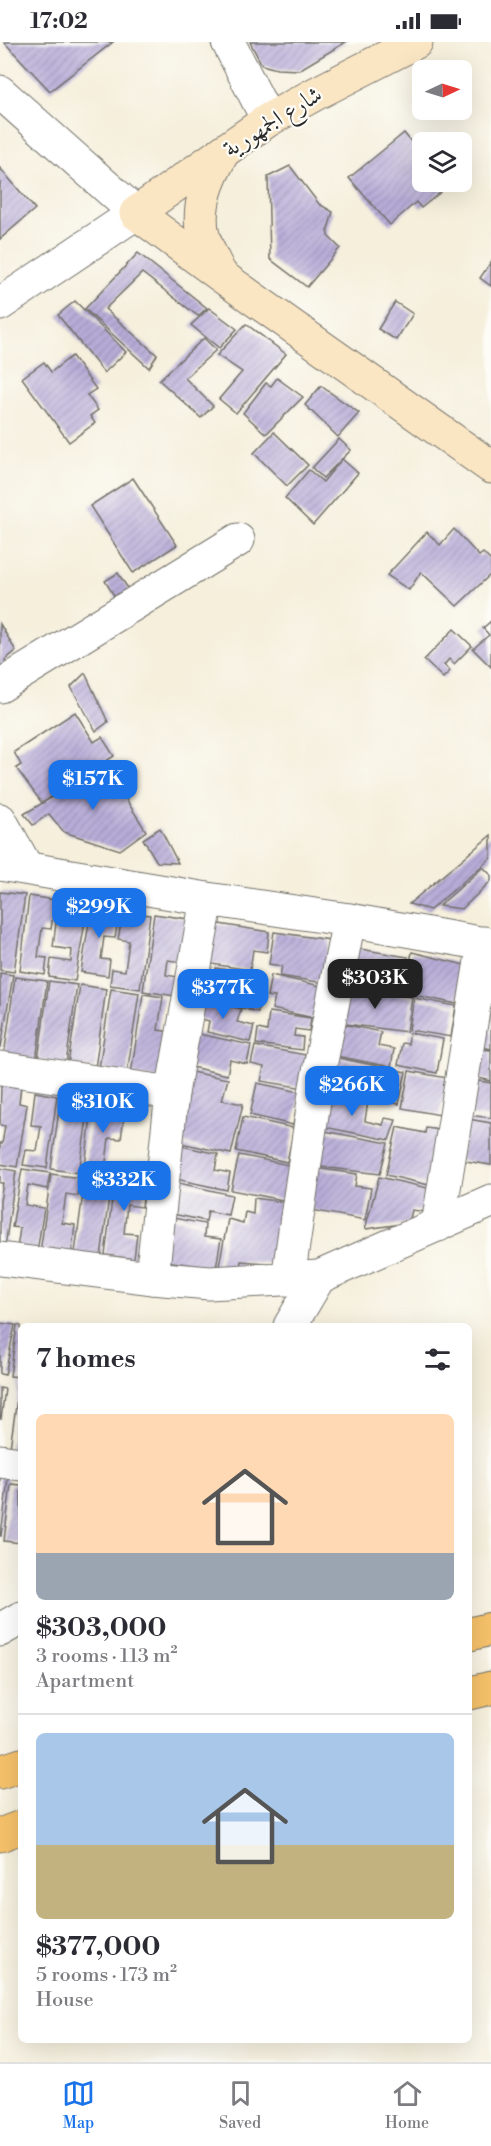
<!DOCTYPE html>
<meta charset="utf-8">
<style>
body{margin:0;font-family:"Libre Bodoni",Amiri,serif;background:#f2f2f3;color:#2b2b33;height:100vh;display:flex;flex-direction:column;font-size:22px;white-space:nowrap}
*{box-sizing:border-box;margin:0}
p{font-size:20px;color:#7c7c81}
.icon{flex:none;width:33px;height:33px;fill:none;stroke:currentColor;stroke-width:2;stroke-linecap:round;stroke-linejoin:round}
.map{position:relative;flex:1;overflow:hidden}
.side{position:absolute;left:18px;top:1281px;width:454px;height:720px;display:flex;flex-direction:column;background:#fff;border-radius:9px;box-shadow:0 6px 24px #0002}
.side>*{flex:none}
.needle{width:39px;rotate:86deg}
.buttons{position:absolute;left:412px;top:18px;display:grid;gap:12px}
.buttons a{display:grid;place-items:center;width:60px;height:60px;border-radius:9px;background:#fff;box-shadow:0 6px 24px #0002;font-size:30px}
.price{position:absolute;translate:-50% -51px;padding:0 14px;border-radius:12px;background:#1a73e8;color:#fff;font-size:20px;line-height:39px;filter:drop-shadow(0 2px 3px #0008)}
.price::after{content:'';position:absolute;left:50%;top:36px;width:18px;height:14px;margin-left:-9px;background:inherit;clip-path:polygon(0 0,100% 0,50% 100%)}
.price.active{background:#222;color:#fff}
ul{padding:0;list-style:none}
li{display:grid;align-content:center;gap:12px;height:318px;padding:0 18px}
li+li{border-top:2px solid #e1e1e2}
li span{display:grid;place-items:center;height:186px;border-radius:9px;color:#555}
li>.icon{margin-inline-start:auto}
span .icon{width:108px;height:108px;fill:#fffc;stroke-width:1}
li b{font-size:26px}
h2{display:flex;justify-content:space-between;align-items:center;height:72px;padding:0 18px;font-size:26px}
.status{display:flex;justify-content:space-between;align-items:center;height:42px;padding:0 30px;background:#fff;direction:ltr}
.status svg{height:16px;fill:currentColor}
.menu{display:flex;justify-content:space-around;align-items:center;height:84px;border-top:2px solid #e1e1e2;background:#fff;font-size:16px;color:#7c7c81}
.menu a{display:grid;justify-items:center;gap:3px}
.menu .active{color:#1a73e8}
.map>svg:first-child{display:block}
</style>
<div class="status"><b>17:02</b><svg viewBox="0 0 49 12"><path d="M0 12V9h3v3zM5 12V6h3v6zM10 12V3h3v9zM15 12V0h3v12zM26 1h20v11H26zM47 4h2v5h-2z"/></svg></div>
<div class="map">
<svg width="491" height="2020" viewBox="0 0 491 2020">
<defs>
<pattern id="building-hatch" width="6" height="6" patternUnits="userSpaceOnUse" patternTransform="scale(1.5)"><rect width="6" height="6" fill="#b8add9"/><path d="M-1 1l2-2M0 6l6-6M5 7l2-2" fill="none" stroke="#968db0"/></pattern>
</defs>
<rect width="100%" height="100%" fill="#fdfcf7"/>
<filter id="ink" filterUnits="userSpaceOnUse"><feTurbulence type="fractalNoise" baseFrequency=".0167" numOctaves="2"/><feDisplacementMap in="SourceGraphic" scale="12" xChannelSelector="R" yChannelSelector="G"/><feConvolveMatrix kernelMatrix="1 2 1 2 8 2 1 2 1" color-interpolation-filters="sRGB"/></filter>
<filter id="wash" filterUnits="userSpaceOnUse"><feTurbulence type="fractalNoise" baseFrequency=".008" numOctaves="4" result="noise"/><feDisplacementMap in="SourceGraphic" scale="24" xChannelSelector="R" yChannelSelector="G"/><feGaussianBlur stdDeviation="1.35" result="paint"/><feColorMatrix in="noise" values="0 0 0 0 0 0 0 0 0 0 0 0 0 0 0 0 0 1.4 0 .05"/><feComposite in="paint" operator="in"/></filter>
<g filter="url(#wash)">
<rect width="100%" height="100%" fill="#f5efdc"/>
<g id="blocks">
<g fill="url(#building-hatch)">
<polygon points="4,0 113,0 50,49"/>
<polygon points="250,0 346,0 299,28 277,27 262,23"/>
<polygon points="404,91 422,113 416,121 423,128 423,140 452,141 421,166 416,160 390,183 349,136"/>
<polygon points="290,124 319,162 333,170 328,187 328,194 340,206 307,245 270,217 268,135"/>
<polygon points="0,126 35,167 0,197"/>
<polygon points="138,211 207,266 198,274 142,231 105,267 157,313 149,326 85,267"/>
<polygon points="491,220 491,244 480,236"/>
<polygon points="75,259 126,310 104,331 58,273"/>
<polygon points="395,260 413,272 396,298 378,287"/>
<polygon points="209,266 237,287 219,306 191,283"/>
<polygon points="246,282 286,312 236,371 219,357 242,330 217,313"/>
<polygon points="204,296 216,308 185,336 213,364 201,376 159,338"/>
<polygon points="72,314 96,347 87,353 98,368 90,374 95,381 69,400 22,336 44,320 51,330"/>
<polygon points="277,336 303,355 266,392 243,371 266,341 271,344"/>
<polygon points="321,344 359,371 338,395 305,363"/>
<polygon points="274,390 308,423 287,444 254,411"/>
<polygon points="339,397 351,408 323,436 312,426"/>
<polygon points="342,417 358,431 313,483 285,456 309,428 323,440"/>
<polygon points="133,436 177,503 133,531 90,464"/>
<polygon points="454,487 479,514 483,511 491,519 491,532 457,564 421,530 409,548 387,533 427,490 440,503"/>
<polygon points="118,531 134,556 121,565 105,539"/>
<polygon points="491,579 491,625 473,607 489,593 483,586"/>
<polygon points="0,582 16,609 5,618 7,623 0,628"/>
<polygon points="454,587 472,604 454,622 449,617 444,623 450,629 443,636 424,618"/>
<polygon points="85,631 108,680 96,689 71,645"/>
<polygon points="75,670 94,700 102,695 114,714 42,761 16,726 21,723 14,710"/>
<polygon points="110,721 123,739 117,743 146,789 120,808 64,790 49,772 33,783 24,772"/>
<polygon points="160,786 178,821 157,820 143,797"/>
<polygon points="491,793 491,816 430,868 409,862"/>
<polygon points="483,825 491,833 491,839 462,867 439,864"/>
<polygon points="0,850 25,853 14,930 0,928"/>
<polygon points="29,854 55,858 51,887 42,886 38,915 47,916 45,933 20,929"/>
<polygon points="59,857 88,862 75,939 49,935 51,917 71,920 72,908 53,905"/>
<polygon points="92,862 120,866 115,896 104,895 101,917 110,918 108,934 81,930"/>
<polygon points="132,871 150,873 140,947 110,943 112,927 125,929 129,899 118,897 121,881 130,882"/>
<polygon points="154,872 188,877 181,920 168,918 166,933 178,935 175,954 143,949"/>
<polygon points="213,881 269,890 267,910 253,908 250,928 205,921"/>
<polygon points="274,890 330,898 324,941 280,934 282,924 269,922"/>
<polygon points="354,906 408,915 401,952 344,944"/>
<polygon points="412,910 465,923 457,962 404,951"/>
<polygon points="216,926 255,933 252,953 260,954 258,970 201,956 204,943 214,945"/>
<polygon points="0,931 13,933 1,1005 0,1005"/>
<polygon points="271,933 321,944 314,976 272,967 275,955 267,954"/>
<polygon points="15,935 47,939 36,1019 4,1014"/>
<polygon points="49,939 77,943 66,1022 38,1018"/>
<polygon points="80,943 106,947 95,1027 68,1023"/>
<polygon points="345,946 412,955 407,990 338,981"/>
<polygon points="111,947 139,951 127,1032 99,1027"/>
<polygon points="143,952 163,955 158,988 171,990 164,1037 131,1032"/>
<polygon points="414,956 456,964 451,995 409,988"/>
<polygon points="197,957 241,967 237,980 254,984 250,1000 207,990 209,979 194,975"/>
<polygon points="485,968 491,969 491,1007 479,1004"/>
<polygon points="269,970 311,976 309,989 295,987 294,994 303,995 302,1008 256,1002 258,987 267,989"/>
<polygon points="338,981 381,990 378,1004 394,1007 391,1025 332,1013"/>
<polygon points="194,991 251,1003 247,1022 230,1018 227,1033 187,1024"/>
<polygon points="410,991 443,997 437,1031 398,1023 402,1001 408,1002"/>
<polygon points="255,1004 312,1014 304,1046 261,1039 264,1025 251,1022"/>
<polygon points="480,1007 491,1008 491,1039 474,1035"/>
<polygon points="329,1014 406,1030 399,1062 323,1046"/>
<polygon points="186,1029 228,1037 222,1058 243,1062 231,1112 172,1099"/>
<polygon points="409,1029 447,1036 440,1073 402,1066"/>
<polygon points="473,1038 491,1041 491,1076 468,1073"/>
<polygon points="1,1041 21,1044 19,1061 27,1063 17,1125 0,1122 0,1101 2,1102 5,1084 0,1083"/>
<polygon points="257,1041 300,1050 293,1083 250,1073"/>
<polygon points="35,1050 57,1054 47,1126 23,1123 26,1108 37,1109 41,1084 31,1083"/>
<polygon points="327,1050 368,1059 365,1079 383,1083 385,1076 396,1078 389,1098 319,1084"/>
<polygon points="61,1052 90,1056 79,1131 51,1127"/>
<polygon points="93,1056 126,1060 121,1097 109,1096 104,1136 84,1134"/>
<polygon points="243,1075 294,1086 287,1120 236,1109"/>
<polygon points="468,1077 491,1081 491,1123 459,1118"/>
<polygon points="397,1085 425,1091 426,1086 440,1088 429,1143 386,1133"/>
<polygon points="319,1088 388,1101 380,1132 313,1124"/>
<polygon points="177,1103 218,1112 215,1128 230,1131 227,1148 171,1136"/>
<polygon points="239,1113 294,1124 288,1159 231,1148"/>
<polygon points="0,1126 16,1129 5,1205 0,1205 0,1159 3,1141 0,1141"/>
<polygon points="116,1126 147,1130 142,1165 127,1163 124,1191 137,1192 134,1217 105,1213"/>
<polygon points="315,1126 357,1132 355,1144 371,1146 365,1178 311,1168"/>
<polygon points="22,1127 50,1131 47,1147 28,1143 25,1163 44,1166 37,1210 17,1207 20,1186 12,1185"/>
<polygon points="51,1132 80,1136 78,1154 66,1152 62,1181 75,1183 71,1216 40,1211"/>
<polygon points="379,1135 432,1147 427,1170 412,1168 409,1181 365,1187"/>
<polygon points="85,1136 111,1140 100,1222 74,1218"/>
<polygon points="170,1139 232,1153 228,1173 208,1169 206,1179 163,1170"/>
<polygon points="254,1156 290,1161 278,1222 241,1219 239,1231 218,1229 228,1177 243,1181 245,1170 253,1172"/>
<polygon points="163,1174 205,1182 204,1195 221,1197 216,1226 157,1218"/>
<polygon points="0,1281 15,1283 5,1333 0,1332"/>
<polygon points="17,1283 21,1284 21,1335 10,1334"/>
<polygon points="20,1336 21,1336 21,1407 10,1406"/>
<polygon points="0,1346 5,1347 1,1377 0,1377"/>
<polygon points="0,1435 8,1436 1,1494 0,1494"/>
<polygon points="11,1442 21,1443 21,1501 4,1499"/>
</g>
</g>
</g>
<g filter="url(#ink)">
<use href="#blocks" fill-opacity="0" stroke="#727069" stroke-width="1.5"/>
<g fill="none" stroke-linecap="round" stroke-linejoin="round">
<defs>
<g id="minor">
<polyline points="228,0 268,78"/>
<polyline points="0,50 136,171 0,262"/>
<polyline points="0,644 238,498"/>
<polyline points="0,778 26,825"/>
<polyline points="0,822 207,857 349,878 491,903"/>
<polyline points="0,1026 172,1051"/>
<polyline points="438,1183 484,901"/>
<polyline points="0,1217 152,1236 209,1241 319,1235 491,1159"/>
<polyline points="152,1236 172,1051 207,857"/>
<polyline points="288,1237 316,1045 349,878"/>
<polyline points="290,1284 319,1235"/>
<polyline points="0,1419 21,1422"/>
<polyline points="0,1588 21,1576"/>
</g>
<g id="secondary">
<polyline points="416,0 315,52 268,78 136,171 220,233 491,425"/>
<path d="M220 232C214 219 204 203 202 188 198 160 209 136 222 112"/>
</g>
<g id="primary">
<polyline points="470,1592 491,1587"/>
<polyline points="470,1651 491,1646"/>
<polyline points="0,1730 21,1723"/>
<polyline points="0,1793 21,1785"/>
</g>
</defs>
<use href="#minor" stroke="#727069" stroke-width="35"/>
<use href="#secondary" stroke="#727069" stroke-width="35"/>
<use href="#primary" stroke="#727069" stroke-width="35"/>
<use href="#minor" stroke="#fff" stroke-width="33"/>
<use href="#secondary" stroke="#fbe6c4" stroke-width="33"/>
<use href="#primary" stroke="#f5c16b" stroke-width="33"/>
</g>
</g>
<g text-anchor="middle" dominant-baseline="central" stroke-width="4.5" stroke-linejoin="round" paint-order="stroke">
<g font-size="24" fill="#2b2b2b" stroke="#fdfcf7">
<text transform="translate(273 80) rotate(-32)">شارع الجمهورية</text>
</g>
</g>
</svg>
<div class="buttons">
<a><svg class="needle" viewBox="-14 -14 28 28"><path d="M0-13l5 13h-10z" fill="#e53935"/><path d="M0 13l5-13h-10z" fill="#7c7c81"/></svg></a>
<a><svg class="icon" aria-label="layers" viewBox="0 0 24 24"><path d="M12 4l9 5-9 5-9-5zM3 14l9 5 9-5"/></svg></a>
</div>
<b class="price" style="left:93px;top:769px">$157K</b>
<b class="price" style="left:99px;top:897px">$299K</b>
<b class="price active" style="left:375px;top:968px">$303K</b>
<b class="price" style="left:223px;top:978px">$377K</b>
<b class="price" style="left:352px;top:1075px">$266K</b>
<b class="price" style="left:103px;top:1092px">$310K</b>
<b class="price" style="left:124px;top:1170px">$332K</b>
<section class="side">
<h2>7 homes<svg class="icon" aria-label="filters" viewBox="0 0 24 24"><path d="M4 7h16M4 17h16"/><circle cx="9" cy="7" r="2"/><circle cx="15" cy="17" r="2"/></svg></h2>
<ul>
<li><span style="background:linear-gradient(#ffd9b3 75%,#9aa5b1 0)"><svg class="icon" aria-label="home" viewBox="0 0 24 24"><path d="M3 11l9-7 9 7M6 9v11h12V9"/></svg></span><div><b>$303,000</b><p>3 rooms · 113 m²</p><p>Apartment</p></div></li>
<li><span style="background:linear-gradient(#a9c7e8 60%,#c2b280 0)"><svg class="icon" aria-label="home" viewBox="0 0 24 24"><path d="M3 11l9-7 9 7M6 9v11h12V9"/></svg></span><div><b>$377,000</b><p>5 rooms · 173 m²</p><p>House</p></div></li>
</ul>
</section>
</div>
<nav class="menu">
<a class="active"><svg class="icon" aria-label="map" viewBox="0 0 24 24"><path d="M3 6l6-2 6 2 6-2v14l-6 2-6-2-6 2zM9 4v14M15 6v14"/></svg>Map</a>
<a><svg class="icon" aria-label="saved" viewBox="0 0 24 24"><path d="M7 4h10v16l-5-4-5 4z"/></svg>Saved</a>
<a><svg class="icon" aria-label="home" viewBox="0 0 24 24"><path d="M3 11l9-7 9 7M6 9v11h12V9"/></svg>Home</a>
</nav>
